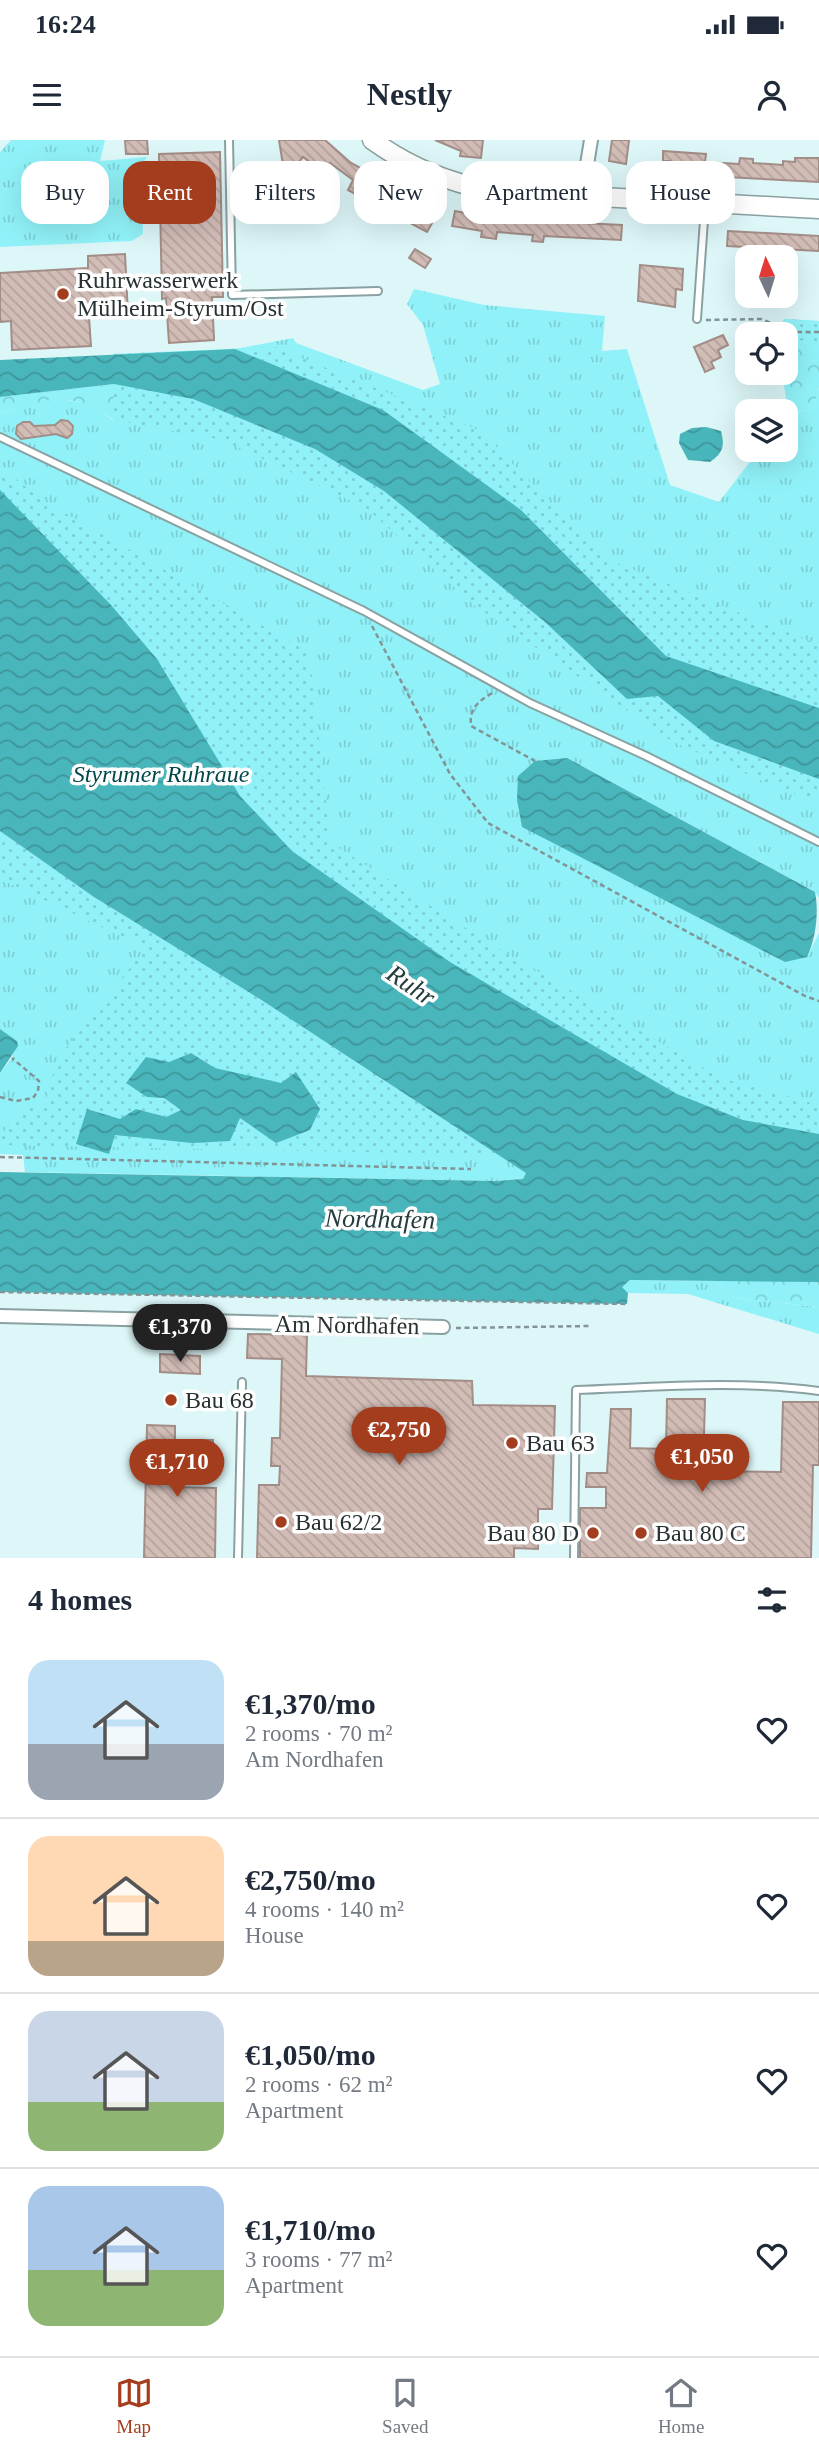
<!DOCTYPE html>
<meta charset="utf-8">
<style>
body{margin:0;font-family:Georgia,serif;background:#f2f2f3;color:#1f2937;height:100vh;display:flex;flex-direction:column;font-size:26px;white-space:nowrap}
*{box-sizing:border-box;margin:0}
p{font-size:23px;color:#747a83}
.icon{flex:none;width:38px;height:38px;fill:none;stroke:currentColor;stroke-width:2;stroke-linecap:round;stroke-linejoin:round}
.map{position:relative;height:1418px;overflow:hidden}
.details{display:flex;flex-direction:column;background:#fff;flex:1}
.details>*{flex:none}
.top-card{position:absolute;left:21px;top:21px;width:777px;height:63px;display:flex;gap:14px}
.needle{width:46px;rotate:356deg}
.controls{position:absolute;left:735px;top:105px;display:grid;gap:14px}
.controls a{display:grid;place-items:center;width:63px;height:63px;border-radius:14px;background:#fff;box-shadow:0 7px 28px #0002;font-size:35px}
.price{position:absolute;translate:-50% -60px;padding:0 16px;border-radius:24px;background:#a43d1d;color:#fff;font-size:23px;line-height:46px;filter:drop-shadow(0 2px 4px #0008)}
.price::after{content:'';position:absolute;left:50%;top:42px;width:21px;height:16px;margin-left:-10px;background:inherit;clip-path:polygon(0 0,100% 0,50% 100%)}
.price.on{background:#222;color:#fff}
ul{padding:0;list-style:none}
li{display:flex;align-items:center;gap:21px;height:175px;padding:0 28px}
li+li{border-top:2px solid #e0e1e3}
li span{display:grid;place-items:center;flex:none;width:196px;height:140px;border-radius:21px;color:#555}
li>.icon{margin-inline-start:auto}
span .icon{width:84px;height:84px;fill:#fffc;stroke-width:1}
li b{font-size:30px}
h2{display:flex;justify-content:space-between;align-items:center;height:84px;padding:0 28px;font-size:30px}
.pill{padding:0 24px;border-radius:21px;background:#fff;box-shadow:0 7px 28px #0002;font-size:24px;line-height:63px}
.pill.on{background:#a43d1d;color:#fff}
.status{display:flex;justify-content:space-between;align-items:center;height:49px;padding:0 35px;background:#fff;direction:ltr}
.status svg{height:19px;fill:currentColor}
header{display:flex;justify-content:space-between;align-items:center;height:91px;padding:0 28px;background:#fff;font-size:32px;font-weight:800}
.dock{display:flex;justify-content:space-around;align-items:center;height:98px;border-top:2px solid #e0e1e3;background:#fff;font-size:19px;color:#747a83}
.dock a{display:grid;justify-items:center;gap:4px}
.dock .on{color:#a43d1d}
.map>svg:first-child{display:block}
</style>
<div class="status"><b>16:24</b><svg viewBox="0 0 49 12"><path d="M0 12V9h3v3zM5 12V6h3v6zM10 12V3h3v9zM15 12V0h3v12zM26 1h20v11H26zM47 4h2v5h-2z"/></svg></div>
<header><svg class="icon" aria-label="menu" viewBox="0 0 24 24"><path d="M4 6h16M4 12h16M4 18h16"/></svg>Nestly<svg class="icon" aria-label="person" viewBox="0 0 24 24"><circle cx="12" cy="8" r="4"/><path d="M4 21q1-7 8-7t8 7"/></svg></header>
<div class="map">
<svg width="819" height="1418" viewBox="0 0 819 1418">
<defs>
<pattern id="grass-tufts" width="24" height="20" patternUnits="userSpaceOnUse" patternTransform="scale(1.75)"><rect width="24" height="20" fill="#90f2f8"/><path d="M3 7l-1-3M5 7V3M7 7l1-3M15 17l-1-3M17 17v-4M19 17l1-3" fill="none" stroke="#7cd0d5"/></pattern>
<pattern id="forest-crowns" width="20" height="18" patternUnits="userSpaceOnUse" patternTransform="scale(1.75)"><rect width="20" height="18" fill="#90f2f8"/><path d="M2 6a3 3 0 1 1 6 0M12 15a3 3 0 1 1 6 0" fill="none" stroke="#7cd0d5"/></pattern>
<pattern id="park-dots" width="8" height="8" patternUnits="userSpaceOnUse" patternTransform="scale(1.75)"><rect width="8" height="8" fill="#90f2f8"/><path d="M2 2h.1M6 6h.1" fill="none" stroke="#7cd0d5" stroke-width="1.8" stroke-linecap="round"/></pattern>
<pattern id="water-waves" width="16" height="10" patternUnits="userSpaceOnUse" patternTransform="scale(1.75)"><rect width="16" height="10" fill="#49b6bc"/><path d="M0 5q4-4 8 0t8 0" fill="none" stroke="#3d9599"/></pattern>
<pattern id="building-back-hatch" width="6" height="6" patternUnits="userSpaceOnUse" patternTransform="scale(1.75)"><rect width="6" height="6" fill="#d2bcb6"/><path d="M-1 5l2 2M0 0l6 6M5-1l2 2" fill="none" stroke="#b4a29d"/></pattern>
</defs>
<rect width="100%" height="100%" fill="#ddf6f8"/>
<g fill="url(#grass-tufts)">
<polygon points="11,0 105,0 100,21 147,17 141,26 143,94 132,101 0,107 0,12"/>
<polygon points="414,149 484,165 605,176 602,211 627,209 670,345 719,362 759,310 786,310 786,274 788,271 813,270 819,247 819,545 594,430 434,276 235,209 293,198 296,203 423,250 440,244 423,185 407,164"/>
<polygon points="50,257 90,264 113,280 193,259 819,639 819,758 815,752 567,618 807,817 819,793 819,994 760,983 312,692 0,331 0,269 5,273"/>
<polygon points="0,691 527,1033 523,1039 495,1041 25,1032 23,1015 0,1014 0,933 12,918 17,901 0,889"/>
<polygon points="630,1140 715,1141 734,1158 819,1167 819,1194 688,1154 628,1153 622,1147"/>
</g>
<g fill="url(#forest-crowns)">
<polygon points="784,179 819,181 819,247 813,270 788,271 782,233 786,233 786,194 777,194"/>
<path d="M114 244 137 247 114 280C70 251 52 257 5 273L0 269V257Z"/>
<polygon points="798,1140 819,1142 819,1167 734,1158 715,1141"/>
</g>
<g fill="url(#park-dots)">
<polygon points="784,179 819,181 819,202 786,199 786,194 777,194"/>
<polygon points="275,207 481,291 602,417 819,505 819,660 788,652 673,602 474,465 366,368 223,300 114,280 113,214"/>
<polygon points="0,326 42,360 309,512 331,703 491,804 721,938 819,965 819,1100 517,1015 0,1005 0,997 24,966 45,964 57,919 146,808 0,739"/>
</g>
<g fill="url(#water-waves)">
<polygon points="235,209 383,270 521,370 666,516 819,568 819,639 714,601 658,556 627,559 545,482 384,351 315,309 193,259 114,244 0,257 0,220"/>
<path d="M706 287 721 291C725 306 723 313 710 322L688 320 679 303 680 294 692 288Z"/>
<polygon points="0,350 111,465 157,519 240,656 292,711 450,822 677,954 743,980 819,994 819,1142 630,1140 622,1147 628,1153 627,1164 0,1152 0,1032 495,1041 523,1039 526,1033 260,859 94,757 0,691"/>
<path d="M567 618 815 752C819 772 816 798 807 817L785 822 522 687 517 660 518 636 535 621Z"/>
<polygon points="0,889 17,901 18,906 0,933"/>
<polygon points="191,913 215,928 281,943 296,932 320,969 310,990 276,1003 240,978 230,1001 192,1003 115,995 109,1014 76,1004 87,969 120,979 136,969 166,977 181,970 164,958 147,957 126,943 146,917 169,922"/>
</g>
<g fill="url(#building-back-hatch)" stroke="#a28d87" stroke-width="2">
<polygon points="125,0 147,0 148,14 126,14"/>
<polygon points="279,0 325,0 351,23 439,71 427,92 348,50 353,40 330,23 323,32 303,17 290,33 292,47 260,52 256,29 283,25"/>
<polygon points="435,0 483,0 481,18 460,16 461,11"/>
<polygon points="612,0 629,0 626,24 609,21"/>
<polygon points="663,11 706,14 705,22 739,24 740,18 753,19 753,23 783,25 783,21 795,22 795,18 819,18 819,42 670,34 670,21 663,21"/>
<polygon points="220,12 223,157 212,157 214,200 169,203 166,158 162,159 159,14"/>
<polygon points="455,71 499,79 622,85 621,100 544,96 543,102 532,101 533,95 497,92 496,99 481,97 482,91 452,86"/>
<polygon points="728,91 819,96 819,111 727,106"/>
<polygon points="415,109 431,119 425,128 409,118"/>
<polygon points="125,114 128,175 89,177 91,206 12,210 11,181 0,182 0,133 88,128 88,116"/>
<polygon points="640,125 683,129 682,150 676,149 675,167 638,161"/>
<polygon points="723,195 728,205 718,210 721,217 711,222 714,228 705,232 694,207"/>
<polygon points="61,280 68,281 73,286 72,294 67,298 56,294 21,299 16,294 17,286 23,282 30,282 34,286 55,285"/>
<polygon points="248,1194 307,1195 306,1236 472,1241 473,1265 555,1266 552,1369 538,1369 538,1409 514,1408 514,1418 257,1418 259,1345 279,1345 280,1326 271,1326 272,1298 280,1298 282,1219 247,1218"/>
<polygon points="160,1214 200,1216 200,1234 160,1232"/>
<polygon points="667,1259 705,1259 703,1331 781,1332 783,1262 819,1262 819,1325 813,1325 811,1418 580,1418 580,1368 606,1368 606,1347 586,1347 587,1333 607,1333 611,1269 631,1269 630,1308 666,1309"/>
<polygon points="147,1285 175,1286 175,1300 213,1300 213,1325 178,1324 174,1331 174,1347 216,1348 215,1418 144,1418"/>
</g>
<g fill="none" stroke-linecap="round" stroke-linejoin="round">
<defs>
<g id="service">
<polyline points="229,0 232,155 378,151"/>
<polyline points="697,179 705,66"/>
<polyline points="0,297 364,471 530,563 646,616 819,702"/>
<polyline points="238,1418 242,1242"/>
<path d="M574 1418 576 1250C656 1247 739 1240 819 1251"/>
</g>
<g id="minor">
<polyline points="582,55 591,0"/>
<polyline points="0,1176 443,1187"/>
</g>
<path id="secondary" d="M372 0C409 27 447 42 492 51L819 69"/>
</defs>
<use href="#service" stroke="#8aa1a2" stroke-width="10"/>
<use href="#minor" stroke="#8aa1a2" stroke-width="16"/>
<use href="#secondary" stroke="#8aa1a2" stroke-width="21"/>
<g stroke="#829496" stroke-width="2.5" stroke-dasharray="5 3.5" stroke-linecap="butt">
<polyline points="706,180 761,179 795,192 819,192"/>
<polyline points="372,486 450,634 488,683 805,856 819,861"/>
<path d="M492 553C478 562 469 568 471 586L535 621"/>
<polyline points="0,957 16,961 33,958 38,951 39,941 12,918"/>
<polyline points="0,1017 471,1029"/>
<polyline points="0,1152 627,1164"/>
<polyline points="456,1188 589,1186"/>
</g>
<use href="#service" stroke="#fff" stroke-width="6"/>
<use href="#minor" stroke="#fff" stroke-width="12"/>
<use href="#secondary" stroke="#fff" stroke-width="18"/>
</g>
<g fill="#a43d1d" stroke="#fefefe" stroke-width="2.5">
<circle cx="63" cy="154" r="7"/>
<circle cx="171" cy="1260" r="7"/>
<circle cx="512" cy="1303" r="7"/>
<circle cx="281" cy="1382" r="7"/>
<circle cx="593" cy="1393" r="7"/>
<circle cx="641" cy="1393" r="7"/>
</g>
<g text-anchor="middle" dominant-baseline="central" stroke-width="7" stroke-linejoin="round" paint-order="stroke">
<g font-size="24" fill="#273132" stroke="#fefefe" text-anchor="start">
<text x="77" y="140">Ruhrwasserwerk<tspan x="77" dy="28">Mülheim-Styrum/Ost</tspan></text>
<text x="185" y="1260">Bau 68</text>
<text x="526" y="1303">Bau 63</text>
<text x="295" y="1382">Bau 62/2</text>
<text x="579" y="1393" text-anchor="end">Bau 80 D</text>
<text x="655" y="1393">Bau 80 C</text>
</g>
<g font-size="24" font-style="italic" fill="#02484b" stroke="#fefefe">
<text x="161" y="634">Styrumer Ruhraue</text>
</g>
<g font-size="24" fill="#273132" stroke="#fefefe">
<text transform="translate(347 1185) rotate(1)">Am Nordhafen</text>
</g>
<g font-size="26" font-style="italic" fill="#243c3e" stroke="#fefefe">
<text transform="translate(411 845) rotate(34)">Ruhr</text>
<text transform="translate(380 1079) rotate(1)">Nordhafen</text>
</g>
</g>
</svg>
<div class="controls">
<a><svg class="needle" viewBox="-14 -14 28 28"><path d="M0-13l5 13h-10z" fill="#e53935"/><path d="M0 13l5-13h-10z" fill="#747a83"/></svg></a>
<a><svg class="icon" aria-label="locate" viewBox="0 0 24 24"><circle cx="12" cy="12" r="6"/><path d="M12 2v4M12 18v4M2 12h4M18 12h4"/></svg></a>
<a><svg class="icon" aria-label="layers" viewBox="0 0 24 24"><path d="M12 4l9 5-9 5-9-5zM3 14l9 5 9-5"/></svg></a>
</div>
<b class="price on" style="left:180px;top:1224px">€1,370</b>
<b class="price" style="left:399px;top:1327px">€2,750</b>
<b class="price" style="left:702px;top:1354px">€1,050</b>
<b class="price" style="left:177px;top:1359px">€1,710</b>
<div class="top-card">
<a class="pill">Buy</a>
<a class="pill on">Rent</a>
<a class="pill">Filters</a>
<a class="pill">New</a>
<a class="pill">Apartment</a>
<a class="pill">House</a>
</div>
</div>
<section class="details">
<h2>4 homes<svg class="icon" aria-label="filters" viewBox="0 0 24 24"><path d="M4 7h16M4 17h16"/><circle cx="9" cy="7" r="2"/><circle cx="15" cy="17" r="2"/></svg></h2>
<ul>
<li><span style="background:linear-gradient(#bfe0f5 60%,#9aa5b1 0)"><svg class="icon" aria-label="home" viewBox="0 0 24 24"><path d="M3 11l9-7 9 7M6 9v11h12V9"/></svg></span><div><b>€1,370/mo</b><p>2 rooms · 70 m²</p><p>Am Nordhafen</p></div><svg class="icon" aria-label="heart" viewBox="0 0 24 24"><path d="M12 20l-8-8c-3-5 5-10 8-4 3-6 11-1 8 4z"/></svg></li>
<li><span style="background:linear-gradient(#ffd9b3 75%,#b9a48a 0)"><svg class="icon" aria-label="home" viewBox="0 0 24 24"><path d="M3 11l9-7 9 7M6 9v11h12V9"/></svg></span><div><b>€2,750/mo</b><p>4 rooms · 140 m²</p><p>House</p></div><svg class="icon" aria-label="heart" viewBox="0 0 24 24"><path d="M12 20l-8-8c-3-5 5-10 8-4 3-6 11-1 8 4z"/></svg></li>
<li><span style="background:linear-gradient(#c9d6e8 65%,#8fb573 0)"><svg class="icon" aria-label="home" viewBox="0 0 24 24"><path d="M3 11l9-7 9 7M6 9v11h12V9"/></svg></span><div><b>€1,050/mo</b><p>2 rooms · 62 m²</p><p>Apartment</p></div><svg class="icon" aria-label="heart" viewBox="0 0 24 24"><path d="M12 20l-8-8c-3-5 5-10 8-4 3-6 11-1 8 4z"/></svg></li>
<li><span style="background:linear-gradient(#a9c7e8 60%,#8fb573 0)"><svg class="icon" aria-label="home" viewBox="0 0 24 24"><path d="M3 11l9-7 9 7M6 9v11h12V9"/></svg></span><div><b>€1,710/mo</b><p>3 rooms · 77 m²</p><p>Apartment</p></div><svg class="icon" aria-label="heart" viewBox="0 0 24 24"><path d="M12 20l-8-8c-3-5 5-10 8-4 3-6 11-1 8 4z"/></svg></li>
</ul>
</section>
<nav class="dock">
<a class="on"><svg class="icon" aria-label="map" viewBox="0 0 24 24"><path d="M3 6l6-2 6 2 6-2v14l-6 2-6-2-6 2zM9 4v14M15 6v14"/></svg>Map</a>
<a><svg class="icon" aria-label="saved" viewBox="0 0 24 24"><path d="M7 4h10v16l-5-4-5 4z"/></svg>Saved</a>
<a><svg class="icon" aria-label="home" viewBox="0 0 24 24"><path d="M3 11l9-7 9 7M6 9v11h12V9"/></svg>Home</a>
</nav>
